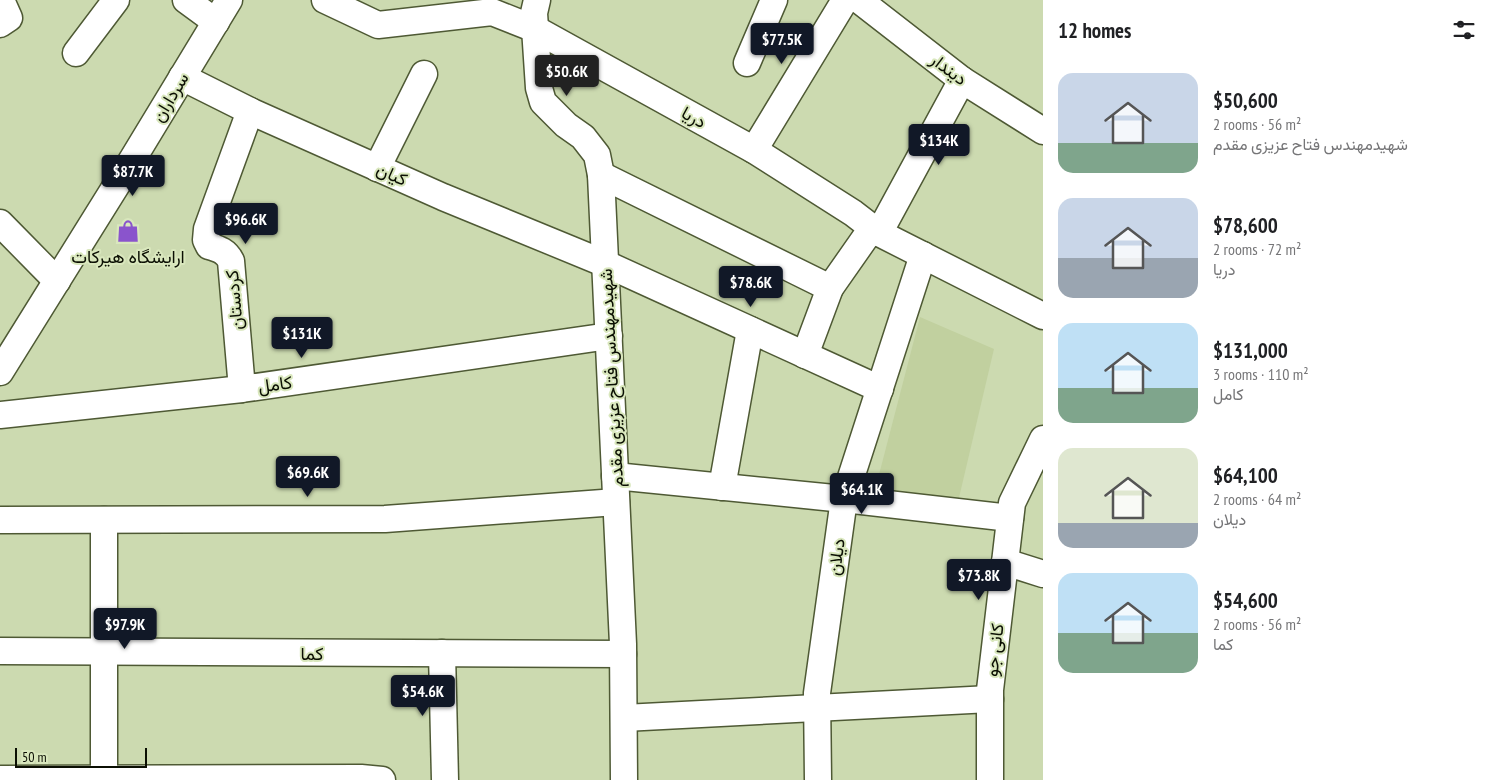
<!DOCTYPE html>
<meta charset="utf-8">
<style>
body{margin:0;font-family:"PT Sans Narrow",Vazirmatn,sans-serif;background:#f2f2f2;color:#202124;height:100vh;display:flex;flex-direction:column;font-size:19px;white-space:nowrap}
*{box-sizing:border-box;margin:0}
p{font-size:16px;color:#757577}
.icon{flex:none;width:28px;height:28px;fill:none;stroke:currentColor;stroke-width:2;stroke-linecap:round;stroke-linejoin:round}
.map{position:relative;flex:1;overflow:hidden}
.drawer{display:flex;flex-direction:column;background:#fff;width:450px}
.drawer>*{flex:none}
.scale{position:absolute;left:15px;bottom:12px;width:132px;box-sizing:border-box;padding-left:5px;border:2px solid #0b0f03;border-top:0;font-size:14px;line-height:18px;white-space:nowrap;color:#0b0f03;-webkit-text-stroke:4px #d9e7bd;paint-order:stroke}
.price{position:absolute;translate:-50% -42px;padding:0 11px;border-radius:5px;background:#111827;color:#fff;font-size:16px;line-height:32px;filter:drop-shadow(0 1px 2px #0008)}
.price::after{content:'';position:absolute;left:50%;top:30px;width:15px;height:11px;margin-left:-8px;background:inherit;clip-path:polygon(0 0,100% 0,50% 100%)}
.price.selected{background:#222;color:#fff}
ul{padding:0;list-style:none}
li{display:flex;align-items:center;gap:15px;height:125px;padding:0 15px}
li span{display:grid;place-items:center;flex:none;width:140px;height:100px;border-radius:15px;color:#555}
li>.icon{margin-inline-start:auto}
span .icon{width:60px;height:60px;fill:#fffc;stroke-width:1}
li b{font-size:21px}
h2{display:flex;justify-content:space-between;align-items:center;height:60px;padding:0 15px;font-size:21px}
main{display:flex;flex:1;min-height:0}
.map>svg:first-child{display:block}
</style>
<main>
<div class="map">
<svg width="1043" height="780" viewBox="0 0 1043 780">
<rect width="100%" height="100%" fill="#ccdab0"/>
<polygon fill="#c1d09f" points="920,317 994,349 958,502 875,490"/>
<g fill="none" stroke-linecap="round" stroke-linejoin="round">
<defs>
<g id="minor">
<polyline points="186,0 216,22"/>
<polyline points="325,0 378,25 492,12 535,29 754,150 853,213 879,233 1043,316"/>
<polyline points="537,0 534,13 539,88 543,102 566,125 583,137 597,155 601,175 623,644 624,780"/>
<polyline points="859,0 962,80 1043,131"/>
<polyline points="0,24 9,18 1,0"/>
<polyline points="76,53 116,0"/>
<polyline points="747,63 774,0"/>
<polyline points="182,77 250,111 443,197 606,264 880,389"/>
<polyline points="754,150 845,0"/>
<polyline points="377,168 424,74"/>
<polyline points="601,175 830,288"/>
<polyline points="0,223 57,281"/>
<polyline points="879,233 962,80"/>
<polyline points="805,355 830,288 872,228"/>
<polyline points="0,372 129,165 229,0"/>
<path d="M242 389 231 261C226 251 219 249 209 246L206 240 207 229 250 111"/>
<polyline points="0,415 242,389 609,336"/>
<polyline points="615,476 844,499 1010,518"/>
<polyline points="722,487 750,330"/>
<polyline points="0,520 385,519 616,502"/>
<polyline points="104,520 104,780"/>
<polyline points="1005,562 1043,574"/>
<polyline points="0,651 623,654"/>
<polyline points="442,653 445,780"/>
<polyline points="624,718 990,699"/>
<polyline points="0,779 361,778 382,780"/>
<polyline points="818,780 817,693 844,499 923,255"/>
<polyline points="990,780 990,690 1012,503 1043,439"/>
</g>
</defs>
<use href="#minor" stroke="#4e5934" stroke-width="29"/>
<use href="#minor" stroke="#fff" stroke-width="26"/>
</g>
<defs>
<symbol id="shop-bare" viewBox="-9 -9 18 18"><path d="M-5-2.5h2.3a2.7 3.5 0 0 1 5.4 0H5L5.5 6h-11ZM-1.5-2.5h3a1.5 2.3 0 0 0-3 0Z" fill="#8a54cc" stroke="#d9e7bd" stroke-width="2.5" paint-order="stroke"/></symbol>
</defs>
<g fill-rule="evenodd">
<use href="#shop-bare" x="112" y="215" width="32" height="32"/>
</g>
<g text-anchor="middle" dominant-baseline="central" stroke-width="4" stroke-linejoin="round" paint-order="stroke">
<g font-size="18" fill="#0b0f03" stroke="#d9e7bd">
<text transform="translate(949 69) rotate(37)">دیندار</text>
<text transform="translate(170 97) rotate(-59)">سرداران</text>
<text transform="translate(694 117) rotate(29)">دریا</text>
<text transform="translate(392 174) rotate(24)">کیان</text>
<text transform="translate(234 300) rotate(-95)">کردستان</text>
<text transform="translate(611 378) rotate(-93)">شهیدمهندس فتاح عزیزی مقدم</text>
<text transform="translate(275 384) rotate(-8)">کامل</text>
<text transform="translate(836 557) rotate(-82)">دیلان</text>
<text transform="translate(994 650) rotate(-83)">کانی جو</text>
<text x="312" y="653">کما</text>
</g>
<g font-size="18" fill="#0b0f03" stroke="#d9e7bd">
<text x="128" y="256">ارایشگاە هیرکات</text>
</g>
</g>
</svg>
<div class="scale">50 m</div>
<b class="price" style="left:782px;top:65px">$77.5K</b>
<b class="price selected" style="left:567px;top:97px">$50.6K</b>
<b class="price" style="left:939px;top:166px">$134K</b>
<b class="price" style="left:133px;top:197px">$87.7K</b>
<b class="price" style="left:246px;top:245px">$96.6K</b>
<b class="price" style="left:751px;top:308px">$78.6K</b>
<b class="price" style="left:302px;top:359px">$131K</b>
<b class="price" style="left:308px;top:498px">$69.6K</b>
<b class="price" style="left:862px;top:515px">$64.1K</b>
<b class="price" style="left:979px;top:601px">$73.8K</b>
<b class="price" style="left:125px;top:650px">$97.9K</b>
<b class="price" style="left:423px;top:717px">$54.6K</b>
</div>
<section class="drawer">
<h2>12 homes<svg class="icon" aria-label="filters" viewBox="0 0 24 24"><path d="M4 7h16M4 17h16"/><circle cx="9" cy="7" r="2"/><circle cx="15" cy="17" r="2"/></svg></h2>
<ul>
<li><span style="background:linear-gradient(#c9d6e8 70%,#7fa58c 0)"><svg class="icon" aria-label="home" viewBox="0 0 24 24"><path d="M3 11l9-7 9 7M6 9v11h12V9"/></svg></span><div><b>$50,600</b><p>2 rooms · 56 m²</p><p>شهیدمهندس فتاح عزیزی مقدم</p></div></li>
<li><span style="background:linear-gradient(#c9d6e8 60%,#9aa5b1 0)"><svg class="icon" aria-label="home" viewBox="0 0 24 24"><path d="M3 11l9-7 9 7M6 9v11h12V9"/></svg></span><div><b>$78,600</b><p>2 rooms · 72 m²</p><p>دریا</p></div></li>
<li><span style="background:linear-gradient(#bfe0f5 65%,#7fa58c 0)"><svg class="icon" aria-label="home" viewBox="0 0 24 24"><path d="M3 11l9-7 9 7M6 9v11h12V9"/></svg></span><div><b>$131,000</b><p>3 rooms · 110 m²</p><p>کامل</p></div></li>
<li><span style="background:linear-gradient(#dfe7d0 75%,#9aa5b1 0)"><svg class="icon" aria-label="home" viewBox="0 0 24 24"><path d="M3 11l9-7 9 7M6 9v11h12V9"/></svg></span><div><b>$64,100</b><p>2 rooms · 64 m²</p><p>دیلان</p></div></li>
<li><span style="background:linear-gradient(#bfe0f5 60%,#7fa58c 0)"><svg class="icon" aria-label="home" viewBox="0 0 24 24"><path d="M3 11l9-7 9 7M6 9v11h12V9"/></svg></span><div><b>$54,600</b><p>2 rooms · 56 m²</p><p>کما</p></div></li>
</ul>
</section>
</main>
